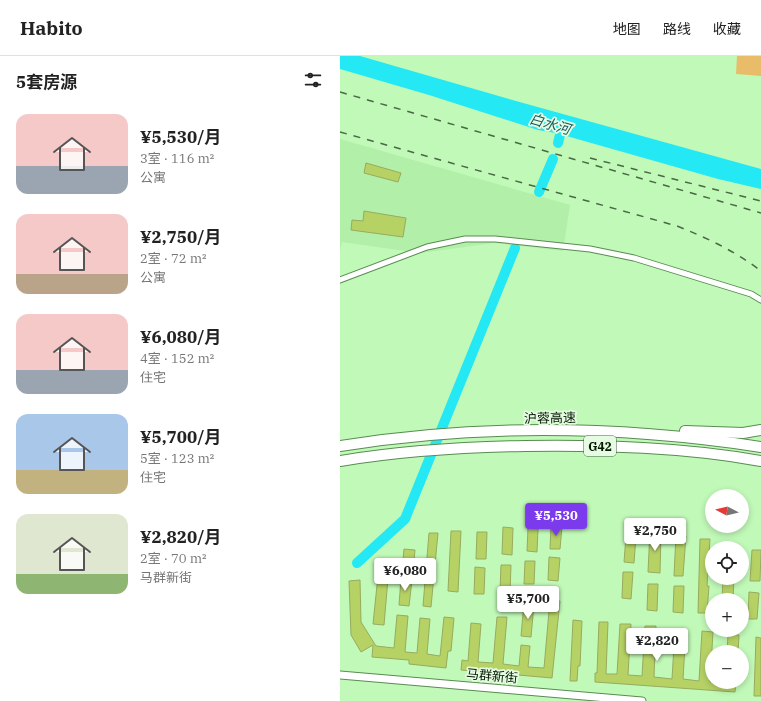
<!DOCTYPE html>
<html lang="zh">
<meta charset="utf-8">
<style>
body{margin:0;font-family:"IBM Plex Serif","Noto Sans SC",serif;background:#f6f6f6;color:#222;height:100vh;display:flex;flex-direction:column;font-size:15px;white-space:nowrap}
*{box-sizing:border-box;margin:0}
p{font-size:13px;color:#767676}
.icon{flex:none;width:22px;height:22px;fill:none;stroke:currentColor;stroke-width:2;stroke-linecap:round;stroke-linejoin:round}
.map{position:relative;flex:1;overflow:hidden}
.side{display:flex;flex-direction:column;background:#fff;width:340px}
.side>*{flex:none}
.needle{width:26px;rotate:277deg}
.controls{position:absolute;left:365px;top:433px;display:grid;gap:8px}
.controls a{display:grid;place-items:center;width:44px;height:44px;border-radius:50%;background:#fff;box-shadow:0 2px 6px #0003;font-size:20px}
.price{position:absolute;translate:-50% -34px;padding:0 9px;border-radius:4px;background:#fff;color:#222;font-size:13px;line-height:26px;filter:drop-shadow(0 1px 2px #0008)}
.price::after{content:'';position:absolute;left:50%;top:24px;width:12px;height:9px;margin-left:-6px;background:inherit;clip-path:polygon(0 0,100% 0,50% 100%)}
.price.on{background:#7c3aed;color:#fff}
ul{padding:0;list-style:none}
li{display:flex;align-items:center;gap:12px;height:100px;padding:0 16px}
li span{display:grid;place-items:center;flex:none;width:112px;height:80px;border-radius:12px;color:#555}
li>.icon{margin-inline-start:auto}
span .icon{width:48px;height:48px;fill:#fffc;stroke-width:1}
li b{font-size:17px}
h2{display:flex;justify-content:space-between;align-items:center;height:48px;padding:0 16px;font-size:17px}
header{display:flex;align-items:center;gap:24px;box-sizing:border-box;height:56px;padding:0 20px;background:#fff;border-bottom:1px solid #e0e0e0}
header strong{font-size:19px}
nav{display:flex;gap:22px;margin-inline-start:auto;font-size:14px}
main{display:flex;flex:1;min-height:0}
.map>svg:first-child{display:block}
</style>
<header>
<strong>Habito</strong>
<nav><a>地图</a><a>路线</a><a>收藏</a></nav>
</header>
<main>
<section class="side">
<h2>5套房源<svg class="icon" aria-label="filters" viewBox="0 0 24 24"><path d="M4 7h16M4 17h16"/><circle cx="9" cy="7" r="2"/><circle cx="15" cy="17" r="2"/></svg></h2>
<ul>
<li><span style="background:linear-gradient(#f6c9c9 65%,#9aa5b1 0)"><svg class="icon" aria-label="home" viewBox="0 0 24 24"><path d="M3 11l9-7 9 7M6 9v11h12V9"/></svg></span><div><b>¥5,530/月</b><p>3室 · 116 m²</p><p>公寓</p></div></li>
<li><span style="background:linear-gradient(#f6c9c9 75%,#b9a48a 0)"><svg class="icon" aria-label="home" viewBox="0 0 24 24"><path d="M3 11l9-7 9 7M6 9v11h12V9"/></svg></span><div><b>¥2,750/月</b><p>2室 · 72 m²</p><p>公寓</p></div></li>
<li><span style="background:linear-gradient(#f6c9c9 70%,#9aa5b1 0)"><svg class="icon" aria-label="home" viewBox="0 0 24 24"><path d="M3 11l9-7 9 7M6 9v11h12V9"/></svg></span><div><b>¥6,080/月</b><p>4室 · 152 m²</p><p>住宅</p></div></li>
<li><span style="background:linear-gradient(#a9c7e8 70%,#c2b280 0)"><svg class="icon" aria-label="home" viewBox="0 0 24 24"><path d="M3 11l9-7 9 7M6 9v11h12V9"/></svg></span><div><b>¥5,700/月</b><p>5室 · 123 m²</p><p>住宅</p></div></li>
<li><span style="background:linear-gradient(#dfe7d0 75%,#8fb573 0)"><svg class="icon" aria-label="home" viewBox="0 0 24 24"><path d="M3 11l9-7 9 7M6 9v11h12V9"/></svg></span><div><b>¥2,820/月</b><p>2室 · 70 m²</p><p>马群新街</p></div></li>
</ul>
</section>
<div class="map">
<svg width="421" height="645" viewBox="0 0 421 645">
<rect width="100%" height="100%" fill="#c1f9b8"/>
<polygon fill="#b2efa9" points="0,83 230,149 223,195 154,187 80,197 2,186 0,195"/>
<polygon fill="#e9bc69" points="397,0 421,0 421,20 396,18"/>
<polygon fill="#24e8f3" points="0,0 20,0 176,45 421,113 421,133 378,123 216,77 198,74 89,39 0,13"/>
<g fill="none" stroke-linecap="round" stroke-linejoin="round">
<g stroke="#24e8f3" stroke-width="10">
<polyline points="218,87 222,71"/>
<polyline points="199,136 213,103"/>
<polyline points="17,507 65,463 175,192"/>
</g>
</g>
<g fill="#b6d265" stroke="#97ab5f">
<polygon points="26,107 61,117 58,126 24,117"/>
<polygon points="24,155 66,162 63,181 11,174 12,164 23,165"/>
<polygon points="211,470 222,470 220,493 210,493"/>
<polygon points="163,471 173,472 172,499 162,498"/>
<polygon points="188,472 198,473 197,496 187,495"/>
<polygon points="111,475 121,475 118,536 108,535"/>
<polygon points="310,475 321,476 320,517 308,516"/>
<polygon points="137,476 147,476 146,503 136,503"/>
<polygon points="89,477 98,477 91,551 83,550"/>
<polygon points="336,479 346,480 343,520 334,520"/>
<polygon points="286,480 296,480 294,507 284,506"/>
<polygon points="360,483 370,483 367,530 369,530 367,557 358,557"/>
<polygon points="64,493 75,494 73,515 62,514"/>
<polygon points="412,494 421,494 420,525 410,525"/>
<polygon points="209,501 220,502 218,525 208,524"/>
<polygon points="185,505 195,505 194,528 184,528"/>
<polygon points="161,509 171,509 170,536 160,536"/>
<polygon points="39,510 49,511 44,569 33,568"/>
<polygon points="135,511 145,512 144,538 134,538"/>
<polygon points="283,516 293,516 291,543 282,542"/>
<polygon points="383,522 394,522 393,544 382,544"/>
<polygon points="61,523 72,524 69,550 59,549"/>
<polygon points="20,524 21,566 36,590 54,592 57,559 68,560 65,596 77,597 80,562 90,563 87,598 100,600 104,561 114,562 111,595 108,595 106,612 69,608 69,604 32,601 33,589 21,596 11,579 9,525"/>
<polygon points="308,528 318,528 317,555 307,554"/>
<polygon points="334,530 344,530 343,557 333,556"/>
<polygon points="409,536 419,537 417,563 408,563"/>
<polygon points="210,544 220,545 212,622 121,614 122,604 128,605 131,567 141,568 138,606 153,607 157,561 167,561 163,608 179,610 181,589 190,590 188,611 204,612"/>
<polygon points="184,547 194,548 191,581 181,580"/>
<polygon points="233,564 242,565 240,610 238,610 237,625 230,625"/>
<polygon points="259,566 268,566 266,618 277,618 280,568 291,568 288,619 302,620 305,570 316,570 314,621 332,623 335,573 346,574 343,623 359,625 362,575 373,576 370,626 396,627 395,636 255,626 255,617 257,617"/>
<polygon points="388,579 399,579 398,596 387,596"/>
<polygon points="416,581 421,582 421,640 414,640"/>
</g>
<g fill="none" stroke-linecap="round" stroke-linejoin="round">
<defs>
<polyline id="street" points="0,224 87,191 125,183 155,183 250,193 294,202 411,238 421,244"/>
<polyline id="secondary" points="0,619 302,645"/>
<g id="highway">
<polyline points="345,375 403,377 421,374"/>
<path d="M0 390C138 368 283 370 421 391"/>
<path d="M0 405C61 395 123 391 185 390 263 389 343 391 421 405"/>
</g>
</defs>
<use href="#street" stroke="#588c51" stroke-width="7"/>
<use href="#secondary" stroke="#588c51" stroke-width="9"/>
<use href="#highway" stroke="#588c51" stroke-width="12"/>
<use href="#street" stroke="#fff" stroke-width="5"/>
<use href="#secondary" stroke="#fff" stroke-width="7"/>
<use href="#highway" stroke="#fff" stroke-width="10"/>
<g stroke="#496944" stroke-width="1.5" stroke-dasharray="7 7" stroke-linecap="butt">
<polyline points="0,36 421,157"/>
<path d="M0 76 337 170C367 182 395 195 421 215"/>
<polyline points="250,102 421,145"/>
</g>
</g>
<g text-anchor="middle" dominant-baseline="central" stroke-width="3.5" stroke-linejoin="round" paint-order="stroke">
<rect fill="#e6fce2" stroke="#485d46" stroke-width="1" x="244" y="380" width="32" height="20" rx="3"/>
<g font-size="12" font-weight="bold" fill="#051903">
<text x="260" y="390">G42</text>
</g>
<g font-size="13" fill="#051903" stroke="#e6fce2">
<text transform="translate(210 362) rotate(-1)">沪蓉高速</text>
<text transform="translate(152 620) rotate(5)">马群新街</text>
</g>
<g font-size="14" font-style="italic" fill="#165e63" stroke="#e6fce2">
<text transform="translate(210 68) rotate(16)">白水河</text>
</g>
</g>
</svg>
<div class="controls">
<a><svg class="needle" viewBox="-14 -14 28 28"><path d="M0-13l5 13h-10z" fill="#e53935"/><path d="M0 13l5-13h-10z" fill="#767676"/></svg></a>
<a><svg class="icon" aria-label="locate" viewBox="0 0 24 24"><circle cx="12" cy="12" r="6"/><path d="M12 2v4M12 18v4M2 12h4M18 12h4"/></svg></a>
<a>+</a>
<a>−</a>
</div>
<b class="price on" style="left:216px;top:481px">¥5,530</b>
<b class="price" style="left:315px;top:496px">¥2,750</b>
<b class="price" style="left:65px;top:536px">¥6,080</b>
<b class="price" style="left:188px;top:564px">¥5,700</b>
<b class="price" style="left:317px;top:606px">¥2,820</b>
</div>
</main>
